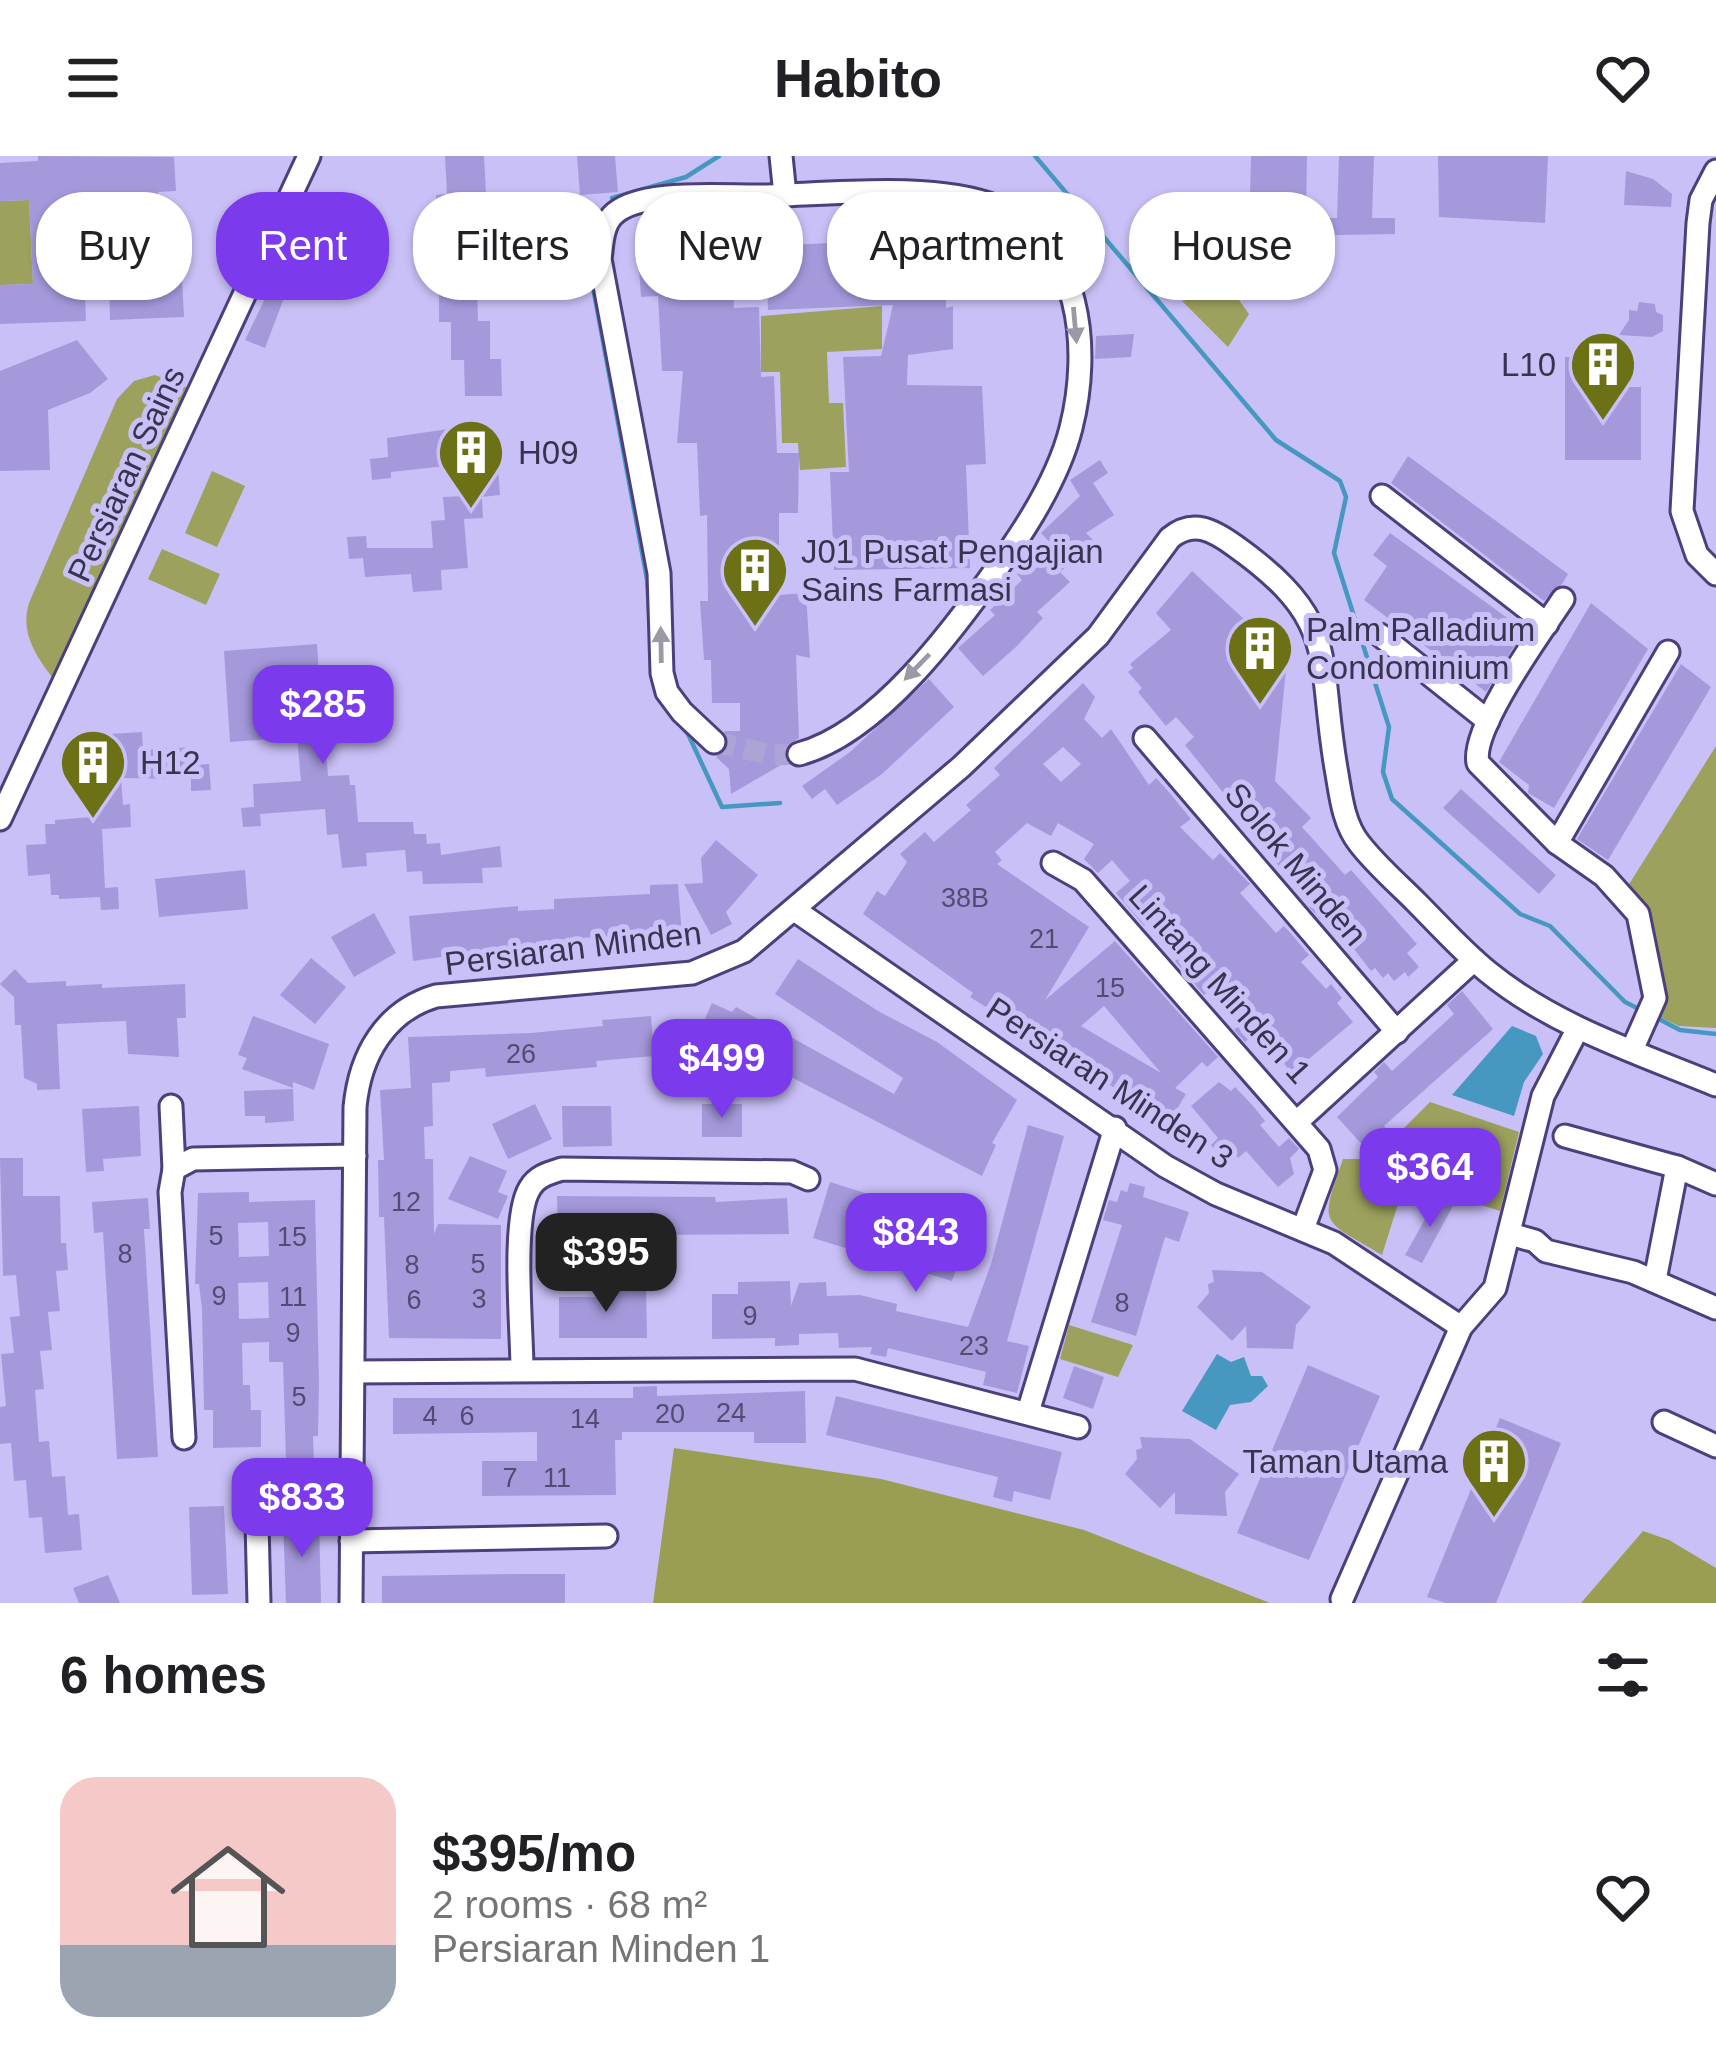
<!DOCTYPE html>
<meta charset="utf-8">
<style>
body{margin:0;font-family:Arial,sans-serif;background:#f6f6f6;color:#202124;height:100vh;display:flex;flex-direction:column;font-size:45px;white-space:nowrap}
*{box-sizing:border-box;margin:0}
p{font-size:39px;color:#757577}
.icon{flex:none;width:66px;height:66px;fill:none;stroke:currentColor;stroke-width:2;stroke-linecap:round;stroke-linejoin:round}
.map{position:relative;height:1447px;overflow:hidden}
.side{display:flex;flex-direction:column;background:#fff;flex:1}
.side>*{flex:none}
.top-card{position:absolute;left:36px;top:36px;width:1644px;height:108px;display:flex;gap:24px}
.price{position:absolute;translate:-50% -102px;padding:0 27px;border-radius:24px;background:#7c3aed;color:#fff;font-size:39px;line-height:78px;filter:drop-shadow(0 3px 6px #0008)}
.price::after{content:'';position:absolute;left:50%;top:72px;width:36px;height:27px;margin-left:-18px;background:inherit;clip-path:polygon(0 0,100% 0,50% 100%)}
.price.on{background:#222;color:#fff}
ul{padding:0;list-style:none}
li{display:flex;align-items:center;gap:36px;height:300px;padding:0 60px}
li+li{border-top:3px solid #e0e0e0}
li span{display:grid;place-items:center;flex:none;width:336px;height:240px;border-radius:36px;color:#555}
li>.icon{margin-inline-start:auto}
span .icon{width:144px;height:144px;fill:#fffc;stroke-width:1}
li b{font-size:51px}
h2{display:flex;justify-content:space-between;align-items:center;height:144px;padding:0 60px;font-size:51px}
.pill{padding:0 42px;border-radius:48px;background:#fff;box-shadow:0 3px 9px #0004;font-size:42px;line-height:108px}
.pill.on{background:#7c3aed;color:#fff}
header{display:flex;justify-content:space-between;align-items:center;height:156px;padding:0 60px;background:#fff;font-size:54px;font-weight:700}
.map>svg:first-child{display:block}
</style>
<header><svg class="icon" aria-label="menu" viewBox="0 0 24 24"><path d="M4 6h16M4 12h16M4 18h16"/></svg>Habito<svg class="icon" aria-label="heart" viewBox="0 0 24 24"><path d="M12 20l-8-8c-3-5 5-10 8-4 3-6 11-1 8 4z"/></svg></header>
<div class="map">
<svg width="1716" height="1447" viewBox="0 0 1716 1447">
<rect width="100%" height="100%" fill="#c9c0f7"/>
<g fill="#9ca15e">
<polygon points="29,44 33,128 0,129 0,45"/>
<polygon points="1229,130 1249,158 1228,191 1182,145"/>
<polygon points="882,150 882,193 827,196 829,247 843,247 846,311 800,314 798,287 782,287 780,216 761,216 761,160"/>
<path d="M155 219 189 232 52 521C35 499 20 475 29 447L117 243 134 225Z"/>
<polygon points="212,315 245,330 217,391 185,377"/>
<polygon points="162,393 220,418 206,449 148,423"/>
<path d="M1716 590V872L1679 870 1657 860C1671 820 1651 767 1626 733Z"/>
<path d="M1430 946 1519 976 1500 1055 1462 1043 1408 1016 1382 1099C1321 1062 1319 1072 1343 1003H1373Z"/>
<polygon points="1069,1169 1133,1189 1118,1221 1060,1203"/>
</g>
<g fill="#999e52">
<polygon points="674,1292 881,1323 1084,1374 1270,1447 653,1447"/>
<polygon points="1643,1375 1669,1384 1716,1412 1716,1447 1581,1447"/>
</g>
<g fill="#4698c0">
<polygon points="1512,870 1536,880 1543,898 1524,926 1514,960 1452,939"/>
<polygon points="1217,1198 1231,1206 1244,1201 1251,1220 1262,1220 1268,1230 1251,1246 1230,1249 1216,1274 1182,1255"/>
</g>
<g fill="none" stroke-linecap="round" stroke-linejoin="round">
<g stroke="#4698c0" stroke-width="4.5">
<polyline points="1035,0 1276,284 1340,325 1346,341 1334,397 1389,571 1383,616 1392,643 1520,758 1550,770 1625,846 1643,855"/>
<polyline points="612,42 686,21 719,0"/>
<polyline points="590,115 647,423 653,525"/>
<polyline points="673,561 688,578 722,651 780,647"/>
<polyline points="1653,860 1680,874 1716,878"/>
</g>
</g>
<g fill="#a599dc" fill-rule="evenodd">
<polygon points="38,0 174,1 176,35 158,36 158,48 151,48 153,115 165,115 165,124 182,123 184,161 110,164 107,41 81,42 86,165 0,168 0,129 33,128 29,44 0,45 0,7 38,5"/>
<polygon points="445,0 484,0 486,37 473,38 474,74 467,74 467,128 477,128 478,165 490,165 490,203 501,203 502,240 465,240 464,204 451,204 451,166 439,166 439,128 428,128 427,91 438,91 436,39 447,38"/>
<polygon points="577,0 615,0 618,36 580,39"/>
<polygon points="1251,0 1307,0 1306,62 1337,62 1339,0 1374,0 1372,62 1395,62 1395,78 1287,80 1287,41 1250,40"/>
<polygon points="1438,0 1548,0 1545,67 1439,61"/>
<polygon points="1626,15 1653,23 1672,38 1671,51 1624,49"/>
<polygon points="851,51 895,51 896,69 946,68 946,152 953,150 953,193 908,199 907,229 982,230 986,308 966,309 970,412 834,414 830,316 849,316 843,201 881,200 893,149 768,154 766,90 853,86"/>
<polygon points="295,70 315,79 303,107 283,98"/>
<polygon points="730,76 734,152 759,151 761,221 774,220 777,297 799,297 798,357 779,357 779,439 806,437 810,502 796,499 799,582 787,590 786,606 731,638 729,613 716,601 728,591 724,575 740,575 740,547 712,547 711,504 704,504 700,445 708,445 707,359 700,360 697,287 677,287 683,215 662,215 658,140 641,141 637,82"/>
<polygon points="275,122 289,129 265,192 245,184"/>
<polygon points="1639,146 1655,148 1656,156 1663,159 1663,175 1652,181 1619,179 1629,164 1629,154 1637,155"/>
<polygon points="1134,178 1131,201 1095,203 1096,180"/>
<polygon points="77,184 108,223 90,237 48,254 50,314 0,315 0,215"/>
<polygon points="1565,201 1616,202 1616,231 1641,231 1641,304 1565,304"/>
<polygon points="469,270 470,287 496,285 500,339 482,341 483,362 464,363 468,412 441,414 442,434 413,436 411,418 365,421 363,402 349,403 347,381 366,380 367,392 433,392 431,365 445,364 443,341 467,340 464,308 391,316 391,322 372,324 370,303 388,301 387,282"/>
<polygon points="1408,300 1568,418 1562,428 1544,445 1391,327"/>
<polygon points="1100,304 1108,317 1093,327 1114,359 1086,377 1094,385 1060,416 1070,426 1037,456 1043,462 1016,491 983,520 958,492 995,459 990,454 1022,424 1017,418 1050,387 1041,377 1080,340 1070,324"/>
<polygon points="1390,377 1524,474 1486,536 1364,444 1387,410 1373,399"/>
<polygon points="1192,415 1287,503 1275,625 1311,662 1302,671 1345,719 1351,714 1417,788 1407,797 1419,811 1408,821 1405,816 1394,825 1388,817 1383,822 1375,812 1371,815 1344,780 1352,772 1333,751 1320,763 1309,751 1319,742 1294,715 1287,721 1260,685 1272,673 1251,651 1241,659 1185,589 1194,581 1176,561 1166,570 1138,536 1142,532 1128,516 1133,512 1130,508 1171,474 1156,457"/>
<polygon points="1591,447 1648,493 1554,652 1528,637 1529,629 1499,606"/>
<polygon points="317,488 319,518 302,519 304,548 322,547 328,620 349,619 350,629 355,629 358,666 413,666 414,678 426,678 427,688 440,687 441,699 500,690 502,711 482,712 483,727 423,728 422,715 407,716 405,694 366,697 367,710 342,712 338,678 327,679 325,653 260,658 261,670 243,671 241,652 254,651 253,628 301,625 297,581 230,586 224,495"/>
<polygon points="1681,508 1711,531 1608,704 1577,683"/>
<polygon points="929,523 954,551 882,618 837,649 825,633 812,643 802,630 850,596"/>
<path d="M1083 527 1095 541 1084 563 1102 582 1111 573 1149 629 1156 622 1168 635 1191 663 1180 671 1213 704 1220 697 1250 728 1240 737 1276 777 1284 770 1293 780 1309 799 1301 806 1326 833 1331 828 1342 842 1337 847 1353 866 1292 917 1276 898 1270 902 1252 880 1245 886 1234 874 1247 862 1218 828 1204 839 1175 805 1189 793 1158 758 1144 770 1116 737 1130 725 1112 704 1098 717 1084 703 1094 688 1058 667 1051 680 1027 667 995 696 1002 704 997 708 1089 771 1045 844 1115 785 1218 901 1207 911 1202 906 1175 932 1186 938 1167 970 1151 960 1153 956 970 841 973 837 863 758 877 735 885 740 907 706 900 698 925 676 934 686 971 654 966 649 1000 619 994 612ZM1063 591 1081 608 1061 626 1043 608ZM1104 850 1161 917 1081 870Z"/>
<polygon points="142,576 143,594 193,591 194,609 209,608 211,634 191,635 191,623 121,622 123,649 130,648 131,671 102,673 105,732 118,731 119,753 101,754 100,741 59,743 59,739 51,739 50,718 28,720 26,689 46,688 45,668 55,668 55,664 91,661 87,600 112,598 110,578"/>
<polygon points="1461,633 1556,719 1539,738 1443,652"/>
<polygon points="716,684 758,719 726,756 732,768 711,779 684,728 703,727 701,702"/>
<polygon points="245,714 248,753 159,761 155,723"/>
<polygon points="678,728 682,780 595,788 594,781 556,784 557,791 521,793 521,797 499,798 499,793 413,805 409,760 518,750 518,755 554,753 554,743 650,738 650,729"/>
<polygon points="374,757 396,797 354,821 331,781"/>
<polygon points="311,802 346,831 315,868 280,839"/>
<polygon points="798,803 878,855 937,886 1017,944 992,987 996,989 982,1020 700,874 712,847 732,856 736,851 894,938 903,922 775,838"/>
<polygon points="15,813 28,827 66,825 66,830 102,828 102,832 185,828 186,862 177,862 179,901 128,898 126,865 57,868 60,933 37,934 37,928 24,922 21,869 15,869 14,841 0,828"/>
<polygon points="1462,835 1493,873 1384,970 1388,975 1367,994 1337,961 1378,921 1374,916 1384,906 1392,915 1454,858 1447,849"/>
<polygon points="253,860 329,888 314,934 293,926 293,932 242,913 247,902 238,899"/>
<polygon points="651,860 654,900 596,905 597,911 486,921 485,912 450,915 450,926 432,927 433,970 424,971 425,1003 433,1003 434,1078 438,1068 501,1069 501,1183 389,1182 384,1061 379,1061 378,1004 384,1004 380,934 411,932 408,881 531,877 603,870 602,864"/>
<polygon points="1219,926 1231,935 1235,931 1254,951 1265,965 1260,969 1279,991 1289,982 1299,993 1290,1002 1294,1018 1278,1031 1246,995 1238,1002 1232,996 1224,1004 1211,989 1218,982 1191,950"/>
<polygon points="293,933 294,965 265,967 265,960 245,960 244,935"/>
<polygon points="535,948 552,983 508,1003 492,968"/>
<rect x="702" y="948" width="40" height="33"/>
<polygon points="139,950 141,1000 103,1003 104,1015 86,1016 82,953"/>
<polygon points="562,950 611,950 612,990 563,991"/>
<polygon points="1028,969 1064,980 1007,1185 1029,1190 1017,1237 983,1229 986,1216 888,1192 886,1201 870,1198 872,1191 839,1192 838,1177 799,1178 799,1189 775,1190 775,1182 712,1183 712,1138 738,1138 738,1126 790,1125 791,1150 799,1127 826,1126 827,1140 860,1139 897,1148 896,1155 968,1171 991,1108"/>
<polygon points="470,1000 507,1015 498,1036 508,1040 498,1063 448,1043"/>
<polygon points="0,1002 23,1002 23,1040 60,1040 61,1087 66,1087 68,1114 56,1115 60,1155 48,1156 52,1194 40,1195 44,1233 35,1234 39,1286 49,1285 52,1321 65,1320 68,1359 79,1358 82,1394 45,1397 42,1361 29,1362 26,1324 14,1325 11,1287 0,1288 0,1251 6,1250 1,1198 14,1197 10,1161 20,1160 16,1119 3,1120"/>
<polygon points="830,1026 970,1070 952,1125 813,1082"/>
<polygon points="1130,1027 1145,1031 1143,1041 1189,1056 1179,1086 1165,1081 1136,1180 1091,1166 1122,1069 1103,1064 1109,1044 1117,1046 1121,1034 1127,1036"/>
<path d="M249 1036V1046L315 1044 319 1229 318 1280H313L315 1335 287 1336 283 1206H269V1186L242 1187 243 1229H250L251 1254H261V1291L213 1292V1254H204L202 1153 199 1128H195L198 1037ZM268 1066 269 1100 239 1101 238 1067ZM268 1126 269 1162 239 1163 238 1127Z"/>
<polygon points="557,1040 715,1041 716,1046 787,1042 789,1078 642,1079 642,1100 620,1101 620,1086 558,1087"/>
<polygon points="1438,1040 1454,1048 1422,1107 1405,1099"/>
<polygon points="148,1042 150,1073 144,1073 158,1301 117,1303 103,1076 94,1077 92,1046"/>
<polygon points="1212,1114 1262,1116 1311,1151 1296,1169 1293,1193 1247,1192 1246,1170 1232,1185 1197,1151 1209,1137 1208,1128 1214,1126"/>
<polygon points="646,1127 647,1182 559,1182 559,1141 617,1141 616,1128"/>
<polygon points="1308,1209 1380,1240 1309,1404 1237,1377"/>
<polygon points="1074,1210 1104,1221 1093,1253 1063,1242"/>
<polygon points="657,1230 657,1240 805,1235 806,1287 754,1287 754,1276 622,1276 622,1284 615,1284 616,1339 482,1340 482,1305 537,1305 537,1276 393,1278 393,1242 633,1242 633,1231"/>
<polygon points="836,1240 1062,1296 1050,1344 1014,1335 1012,1346 993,1341 998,1321 826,1279"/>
<polygon points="1500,1262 1561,1287 1496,1447 1446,1447 1427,1441"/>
<polygon points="1140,1281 1190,1283 1239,1318 1225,1336 1227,1360 1175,1358 1175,1336 1160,1352 1125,1318 1137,1303 1136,1294 1142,1292"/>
<polygon points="224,1350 228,1438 192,1439 189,1351"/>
<polygon points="319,1361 321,1447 286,1447 283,1362"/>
<polygon points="517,1418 565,1418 565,1447 382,1447 382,1420"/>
<polygon points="108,1419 120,1447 79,1447 73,1432"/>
</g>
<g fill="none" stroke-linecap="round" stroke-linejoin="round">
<polyline stroke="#aca4d5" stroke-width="21" stroke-dasharray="21 10" stroke-linecap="butt" points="714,586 772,599 799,598"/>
<defs>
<g id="minor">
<polyline points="781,0 785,39"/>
<polyline points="1716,15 1701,44 1698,67 1682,355 1697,399 1716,418"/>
<polyline points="1382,340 1547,468"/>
<path d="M1563 443C1542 475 1470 573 1478 607L1557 687 1604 720 1638 758 1655 842 1632 894"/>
<polyline points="1380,479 1488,565"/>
<polyline points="1145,582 1397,876"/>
<path d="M714 586 682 556 667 536 662 517 659 417 600 103C602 89 602 71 612 60 638 32 726 41 763 40 830 38 935 26 997 51 1082 86 1091 193 1071 272 1059 320 1029 368 1000 408 955 472 878 577 799 598"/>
<polyline points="0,663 309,0"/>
<polyline points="1557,687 1668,496"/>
<polyline points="1053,707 1083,724 1319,993 1325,1014 1303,1073"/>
<polyline points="796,755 1165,1010 1216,1038 1334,1087 1461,1171"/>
<polyline points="171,950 174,1013"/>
<polyline points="1298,965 1474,804"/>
<polyline points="1565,980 1677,1011 1716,1028"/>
<polyline points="1510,1078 1535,1085 1546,1095 1633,1116 1716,1152"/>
<polyline points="1655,1124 1677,1011"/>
<path d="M522 1213C522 1174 511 1061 530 1032 537 1020 549 1017 562 1013L792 1016 808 1023"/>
<polyline points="354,1216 855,1213 1078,1271"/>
<polyline points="1028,1256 1115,972"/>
<polyline points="1664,1266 1716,1290"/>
<polyline points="184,1282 170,1036 174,1013 193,1003 355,1000"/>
<polyline points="256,1327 259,1447"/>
<polyline points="351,1385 606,1380"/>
<polyline points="1342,1443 1461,1171 1495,1132 1543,940 1578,872"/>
<path d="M351 1447 355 951C360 899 385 855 436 840L692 817 744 795 961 611 1098 480 1170 382C1193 363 1213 374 1235 390 1343 467 1316 502 1337 618 1341 642 1344 668 1359 687 1375 708 1397 727 1416 746 1439 769 1462 795 1488 816 1554 870 1638 897 1716 929"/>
</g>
</defs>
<use href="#minor" stroke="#4d3f7b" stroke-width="27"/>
<use href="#minor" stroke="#fff" stroke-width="21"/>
</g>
<defs><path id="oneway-solid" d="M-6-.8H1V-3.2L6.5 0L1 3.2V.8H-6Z" transform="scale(3)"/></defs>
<g fill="#9c99a7">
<use href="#oneway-solid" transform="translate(1075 169) rotate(85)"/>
<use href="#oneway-solid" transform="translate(661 489) rotate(-91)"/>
<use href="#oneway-solid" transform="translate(917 511) rotate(134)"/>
</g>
<defs>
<symbol id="building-pin" viewBox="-11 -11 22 30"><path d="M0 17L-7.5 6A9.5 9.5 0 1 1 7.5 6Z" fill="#6d7116" stroke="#c9c0f7"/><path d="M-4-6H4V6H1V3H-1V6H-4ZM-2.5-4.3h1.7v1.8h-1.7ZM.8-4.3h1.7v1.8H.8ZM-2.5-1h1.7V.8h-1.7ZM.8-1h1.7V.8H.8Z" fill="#fff"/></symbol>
</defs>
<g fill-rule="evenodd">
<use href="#building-pin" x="1565" y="170" width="76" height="104"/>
<use href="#building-pin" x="433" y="258" width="76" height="104"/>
<use href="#building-pin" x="717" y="376" width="76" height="104"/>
<use href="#building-pin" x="1222" y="454" width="76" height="104"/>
<use href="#building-pin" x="55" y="568" width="76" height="104"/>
<use href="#building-pin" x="1456" y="1267" width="76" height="104"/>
</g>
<g text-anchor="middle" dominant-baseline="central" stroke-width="10" stroke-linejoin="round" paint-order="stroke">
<g font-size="27" fill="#534c72">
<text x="965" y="742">38B</text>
<text x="1044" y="783">21</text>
<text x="1110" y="832">15</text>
<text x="521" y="898">26</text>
<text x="406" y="1046">12</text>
<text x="216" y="1080">5</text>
<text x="292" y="1081">15</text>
<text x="125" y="1098">8</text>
<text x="478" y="1108">5</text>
<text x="412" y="1109">8</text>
<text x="219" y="1140">9</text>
<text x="293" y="1141">11</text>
<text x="479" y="1143">3</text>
<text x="414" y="1144">6</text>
<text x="1122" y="1147">8</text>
<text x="750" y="1160">9</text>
<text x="293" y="1177">9</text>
<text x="974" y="1190">23</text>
<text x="299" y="1241">5</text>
<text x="731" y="1257">24</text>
<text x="670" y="1258">20</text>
<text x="430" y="1260">4</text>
<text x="467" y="1260">6</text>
<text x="585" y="1263">14</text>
<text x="510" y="1322">7</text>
<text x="557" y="1322">11</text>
</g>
<g font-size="33" fill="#38334f" stroke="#c9c0f7" text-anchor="start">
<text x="1556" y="208" text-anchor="end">L10</text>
<text x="518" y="296">H09</text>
<text x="801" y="395">J01 Pusat Pengajian<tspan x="801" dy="38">Sains Farmasi</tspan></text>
<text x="1306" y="473">Palm Palladium<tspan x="1306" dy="38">Condominium</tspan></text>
<text x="140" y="606">H12</text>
<text x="1448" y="1305" text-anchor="end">Taman Utama</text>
</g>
<g font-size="33" fill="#38334f" stroke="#c9c0f7">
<text transform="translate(126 318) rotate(-65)">Persiaran Sains</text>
<text transform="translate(1296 708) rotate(50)">Solok Minden</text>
<text transform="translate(573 792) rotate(-7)">Persiaran Minden</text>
<text transform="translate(1220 828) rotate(48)">Lintang Minden 1</text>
<text transform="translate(1110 927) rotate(33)">Persiaran Minden 3</text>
</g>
</g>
</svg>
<b class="price" style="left:323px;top:611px">$285</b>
<b class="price" style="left:722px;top:965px">$499</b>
<b class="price" style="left:1430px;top:1074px">$364</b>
<b class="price" style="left:916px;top:1139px">$843</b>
<b class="price on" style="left:606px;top:1159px">$395</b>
<b class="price" style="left:302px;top:1404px">$833</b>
<div class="top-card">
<a class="pill">Buy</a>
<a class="pill on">Rent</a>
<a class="pill">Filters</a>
<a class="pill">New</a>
<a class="pill">Apartment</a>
<a class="pill">House</a>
</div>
</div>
<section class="side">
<h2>6 homes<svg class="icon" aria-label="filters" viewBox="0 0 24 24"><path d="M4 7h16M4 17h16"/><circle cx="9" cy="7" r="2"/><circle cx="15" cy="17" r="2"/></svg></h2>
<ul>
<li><span style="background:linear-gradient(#f6c9c9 70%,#9aa5b1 0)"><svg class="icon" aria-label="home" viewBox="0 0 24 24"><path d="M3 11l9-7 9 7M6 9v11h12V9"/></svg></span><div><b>$395/mo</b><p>2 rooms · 68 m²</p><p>Persiaran Minden 1</p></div><svg class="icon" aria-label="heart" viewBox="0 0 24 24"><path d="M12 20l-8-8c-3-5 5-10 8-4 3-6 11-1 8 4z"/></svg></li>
</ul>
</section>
